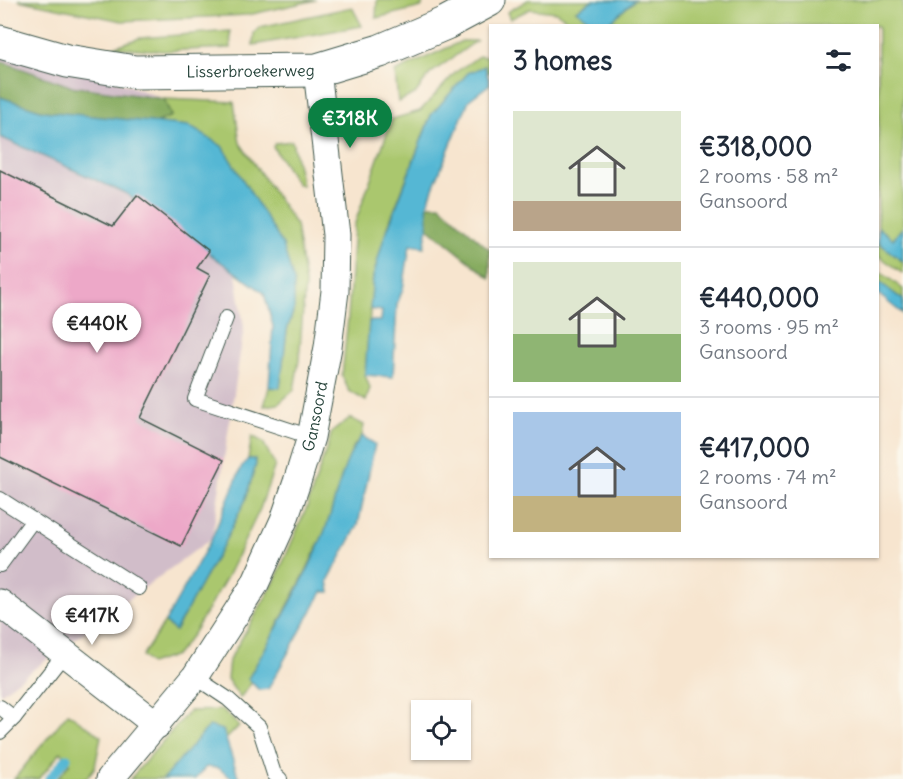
<!DOCTYPE html>
<meta charset="utf-8">
<style>
body{margin:0;font-family:Delius,sans-serif;background:#f6f6f7;color:#1f2937;height:100vh;display:flex;flex-direction:column;font-size:22px;white-space:nowrap}
*{box-sizing:border-box;margin:0}
p{font-size:20px;color:#747a83}
.icon{flex:none;width:33px;height:33px;fill:none;stroke:currentColor;stroke-width:2;stroke-linecap:round;stroke-linejoin:round}
.map{position:relative;flex:1;overflow:hidden}
.drawer{position:absolute;left:489px;top:24px;width:390px;height:534px;display:flex;flex-direction:column;background:#fff;border-radius:0px;box-shadow:0 2px 4px #0004}
.drawer>*{flex:none}
.tools{position:absolute;left:411px;top:700px;display:grid;gap:12px}
.tools a{display:grid;place-items:center;width:60px;height:60px;border-radius:0px;background:#fff;box-shadow:0 2px 4px #0004;font-size:30px}
.price{position:absolute;translate:-50% -51px;padding:0 14px;border-radius:21px;background:#fff;color:#222;font-size:20px;line-height:39px;filter:drop-shadow(0 2px 3px #0008)}
.price::after{content:'';position:absolute;left:50%;top:36px;width:18px;height:14px;margin-left:-9px;background:inherit;clip-path:polygon(0 0,100% 0,50% 100%)}
.price.on{background:#0b8043;color:#fff}
ul{padding:0;list-style:none}
li{display:flex;align-items:center;gap:18px;height:150px;padding:0 24px}
li+li{border-top:2px solid #e0e1e3}
li span{display:grid;place-items:center;flex:none;width:168px;height:120px;border-radius:0px;color:#555}
li>.icon{margin-inline-start:auto}
span .icon{width:72px;height:72px;fill:#fffc;stroke-width:1}
li b{font-size:26px}
h2{display:flex;justify-content:space-between;align-items:center;height:72px;padding:0 24px;font-size:26px}
.map>svg:first-child{display:block}
</style>
<div class="map">
<svg width="903" height="779" viewBox="0 0 903 779">
<rect width="100%" height="100%" fill="#fbf7ec"/>
<filter id="ink" filterUnits="userSpaceOnUse"><feTurbulence type="fractalNoise" baseFrequency=".0167" numOctaves="2"/><feDisplacementMap in="SourceGraphic" scale="12" xChannelSelector="R" yChannelSelector="G"/><feConvolveMatrix kernelMatrix="1 2 1 2 8 2 1 2 1" color-interpolation-filters="sRGB"/></filter>
<filter id="wash" filterUnits="userSpaceOnUse"><feTurbulence type="fractalNoise" baseFrequency=".008" numOctaves="4" result="noise"/><feDisplacementMap in="SourceGraphic" scale="24" xChannelSelector="R" yChannelSelector="G"/><feGaussianBlur stdDeviation="1.35" result="paint"/><feColorMatrix in="noise" values="0 0 0 0 0 0 0 0 0 0 0 0 0 0 0 0 0 1.4 0 .05"/><feComposite in="paint" operator="in"/></filter>
<g filter="url(#wash)">
<rect width="100%" height="100%" fill="#f7e5cf"/>
<polygon fill="#d1bdc9" points="0,37 212,117 244,327 212,538 0,694"/>
<g fill="#aac76e" stroke="#648251" stroke-width="1.5">
<polygon points="18,0 316,0 248,15 122,21"/>
<polygon points="377,0 423,0 422,7 376,18"/>
<polygon points="528,0 593,0 576,10 595,25 575,25 556,12 530,9 510,19 507,12"/>
<polygon points="635,0 903,0 903,227 893,239 878,227 878,26 617,26 611,21"/>
<polygon points="352,7 362,26 253,45 254,33 260,27"/>
<polygon points="230,31 231,48 163,51 113,47 140,38"/>
<polygon points="462,41 476,41 430,74 415,94 398,102 395,72"/>
<polygon points="479,56 489,57 490,72 487,73 485,67 431,115 390,221 373,277 365,375 370,388 366,401 349,391 342,376 348,318 354,226 392,119 420,111 456,72"/>
<polygon points="164,99 234,102 240,143 296,225 305,284 299,360 294,390 278,404 264,406 269,387 280,388 287,330 294,309 189,126 155,123 171,116"/>
<polygon points="292,141 302,185 297,184 273,147 275,143"/>
<polygon points="878,242 903,262 903,274 878,255"/>
<polygon points="878,270 903,289 903,300 878,281"/>
<polygon points="350,418 364,425 362,436 353,447 325,531 304,575 249,679 252,682 240,698 227,679 229,660 274,583 307,507 332,432"/>
<polygon points="252,436 263,442 275,465 260,509 227,577 193,634 176,655 150,664 142,656 165,622 175,631 223,545 245,501 256,464 255,459 248,459"/>
<polygon points="223,710 239,726 226,739 223,730 165,779 130,779 189,711"/>
<polygon points="68,713 101,736 95,767 86,779 57,779 70,763 61,752 39,779 14,779"/>
</g>
<g fill="#87ac61" stroke="#53744a" stroke-width="1.5">
<polygon points="0,61 70,86 164,99 171,116 155,123 43,111 0,97"/>
<polygon points="427,205 440,205 490,250 490,278 428,228"/>
</g>
<g fill="#55b7d4" stroke="#3a7a84" stroke-width="1.5">
<polygon points="593,0 635,0 611,21 617,25 596,25 576,10"/>
<polygon points="485,66 490,84 469,100 433,188 427,205 428,228 424,247 410,245 403,289 397,304 393,377 365,375 369,321 381,321 382,311 370,309 373,277 383,241 431,115 468,73"/>
<polygon points="0,97 43,111 189,126 222,146 283,245 294,282 294,309 287,330 280,388 269,387 273,326 264,293 125,193 0,137"/>
<polygon points="878,227 893,239 903,227 903,262 878,242"/>
<polygon points="878,281 903,300 903,314 878,294"/>
<path d="M362 436 375 444 358 525 328 581 330 592H322L268 689 259 690 248 679C275 630 305 582 325 530 337 499 341 461 362 436Z"/>
<polygon points="248,459 255,459 256,464 245,501 223,545 175,631 165,622 212,538 241,468"/>
<polygon points="209,726 223,730 239,779 233,779 218,768 206,767 195,779 163,779"/>
</g>
<g fill="none" stroke-linecap="round" stroke-linejoin="round">
<polyline stroke="#55b7d4" stroke-width="9" points="49,779 67,758"/>
</g>
<g id="blocks">
<polygon fill="#eda8c8" points="0,170 113,226 137,195 209,251 197,268 210,275 140,418 224,460 181,546 0,457"/>
</g>
</g>
<g filter="url(#ink)">
<use href="#blocks" fill-opacity="0" stroke="#3f564b" stroke-width="1.5"/>
<g fill="none" stroke-linecap="round" stroke-linejoin="round">
<defs>
<g id="service">
<polyline points="226,318 195,399 311,437"/>
<polyline points="0,499 139,588"/>
<polyline points="0,565 33,520"/>
<polyline points="195,677 228,699 259,727 274,774 280,779"/>
<polyline points="0,707 14,718 65,653"/>
<polyline points="0,732 14,718"/>
</g>
<g id="minor">
<polyline points="0,603 157,725"/>
<path id="s1" d="M110 779 195 677 255 584 284 520 297 482 311 437 328 347 335 291 336 235 317 70"/>
</g>
<g id="secondary">
<path id="s2" d="M0 42 67 61 135 72 317 70 380 51 446 23 489 0"/>
</g>
</defs>
<use href="#service" stroke="#3f564b" stroke-width="16"/>
<use href="#minor" stroke="#3f564b" stroke-width="29"/>
<use href="#secondary" stroke="#3f564b" stroke-width="35"/>
<use href="#service" stroke="#fff" stroke-width="14"/>
<use href="#minor" stroke="#fff" stroke-width="27"/>
<use href="#secondary" stroke="#fff" stroke-width="33"/>
</g>
</g>
<g text-anchor="middle" dominant-baseline="central" stroke-width="6" stroke-linejoin="round" paint-order="stroke">
<g font-size="16" fill="#1f3d34" stroke="#fbf7ec">
<text stroke="none"><textPath href="#s2" startOffset="254">Lisserbroekerweg</textPath></text>
<text stroke="none"><textPath href="#s1" startOffset="422">Gansoord</textPath></text>
</g>
</g>
</svg>
<div class="tools">
<a><svg class="icon" aria-label="locate" viewBox="0 0 24 24"><circle cx="12" cy="12" r="6"/><path d="M12 2v4M12 18v4M2 12h4M18 12h4"/></svg></a>
</div>
<b class="price on" style="left:350px;top:149px">€318K</b>
<b class="price" style="left:97px;top:354px">€440K</b>
<b class="price" style="left:92px;top:646px">€417K</b>
<section class="drawer">
<h2>3 homes<svg class="icon" aria-label="filters" viewBox="0 0 24 24"><path d="M4 7h16M4 17h16"/><circle cx="9" cy="7" r="2"/><circle cx="15" cy="17" r="2"/></svg></h2>
<ul>
<li><span style="background:linear-gradient(#dfe7d0 75%,#b9a48a 0)"><svg class="icon" aria-label="home" viewBox="0 0 24 24"><path d="M3 11l9-7 9 7M6 9v11h12V9"/></svg></span><div><b>€318,000</b><p>2 rooms · 58 m²</p><p>Gansoord</p></div></li>
<li><span style="background:linear-gradient(#dfe7d0 60%,#8fb573 0)"><svg class="icon" aria-label="home" viewBox="0 0 24 24"><path d="M3 11l9-7 9 7M6 9v11h12V9"/></svg></span><div><b>€440,000</b><p>3 rooms · 95 m²</p><p>Gansoord</p></div></li>
<li><span style="background:linear-gradient(#a9c7e8 70%,#c2b280 0)"><svg class="icon" aria-label="home" viewBox="0 0 24 24"><path d="M3 11l9-7 9 7M6 9v11h12V9"/></svg></span><div><b>€417,000</b><p>2 rooms · 74 m²</p><p>Gansoord</p></div></li>
</ul>
</section>
</div>
